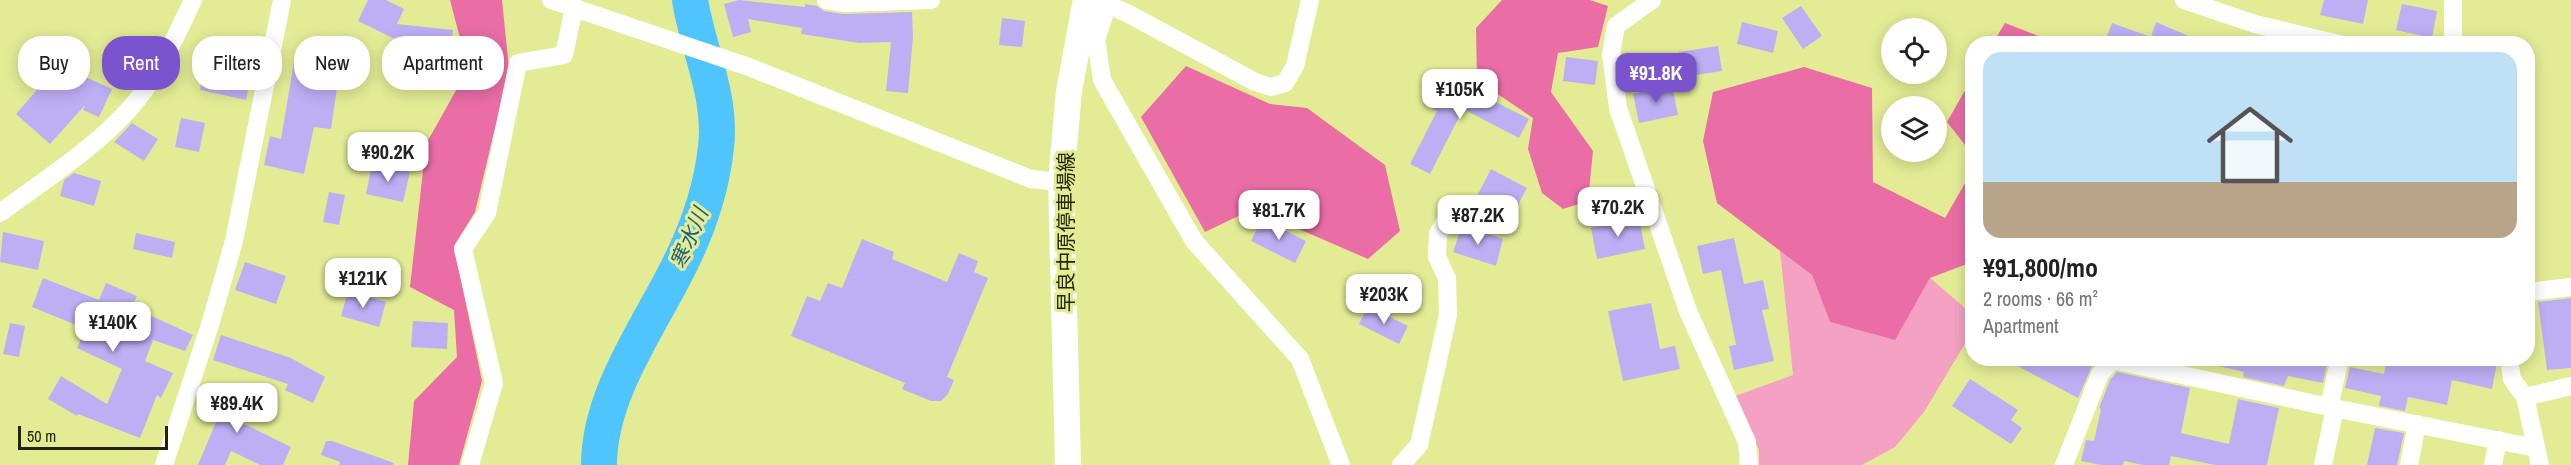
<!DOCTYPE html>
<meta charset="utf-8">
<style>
body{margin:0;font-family:"Archivo Narrow","Noto Sans JP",sans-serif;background:#f6f6f6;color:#202124;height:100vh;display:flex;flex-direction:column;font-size:22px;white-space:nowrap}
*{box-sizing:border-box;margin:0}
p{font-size:20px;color:#757577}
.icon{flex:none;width:33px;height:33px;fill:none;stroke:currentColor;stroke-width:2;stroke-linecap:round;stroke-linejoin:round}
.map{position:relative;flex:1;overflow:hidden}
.drawer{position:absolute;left:1965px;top:36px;width:570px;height:330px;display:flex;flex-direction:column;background:#fff;border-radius:24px;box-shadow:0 3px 15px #0003}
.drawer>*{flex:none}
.banner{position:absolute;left:18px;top:36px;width:570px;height:54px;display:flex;gap:12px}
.controls{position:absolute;left:1881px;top:18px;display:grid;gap:12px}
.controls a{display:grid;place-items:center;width:66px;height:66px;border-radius:50%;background:#fff;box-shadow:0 3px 15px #0003;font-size:30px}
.scale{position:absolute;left:18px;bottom:15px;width:150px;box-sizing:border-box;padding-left:6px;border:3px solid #222501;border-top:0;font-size:16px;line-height:21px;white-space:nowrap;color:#222501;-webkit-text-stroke:4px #e3ec95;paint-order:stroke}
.price{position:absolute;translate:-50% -51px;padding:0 14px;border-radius:12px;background:#fff;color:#222;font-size:20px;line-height:39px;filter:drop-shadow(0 2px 3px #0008)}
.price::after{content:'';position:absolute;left:50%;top:36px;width:18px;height:14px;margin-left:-9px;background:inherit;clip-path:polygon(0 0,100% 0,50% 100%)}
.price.active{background:#7954ce;color:#fff}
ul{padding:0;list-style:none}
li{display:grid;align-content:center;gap:12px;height:318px;padding:0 18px}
li span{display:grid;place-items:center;height:186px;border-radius:18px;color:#555}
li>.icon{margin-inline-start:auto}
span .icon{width:108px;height:108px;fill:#fffc;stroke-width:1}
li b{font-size:26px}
.tag{padding:0 21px;border-radius:24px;background:#fff;box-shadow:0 3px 15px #0003;font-size:21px;line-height:54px}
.tag.active{background:#7954ce;color:#fff}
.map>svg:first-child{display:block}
</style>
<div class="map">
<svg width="2571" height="465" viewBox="0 0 2571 465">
<rect width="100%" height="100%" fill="#e3ec95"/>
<polygon fill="#f4a1c3" points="1780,250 1812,275 1830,322 1895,339 1930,278 1972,314 1972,332 1924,412 1895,447 1862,465 1759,465 1759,450 1735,396 1793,375"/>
<g fill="#ea6da6">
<polygon points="450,0 502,0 509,69 475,212 454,246 482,381 459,465 408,465 414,401 457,357 454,310 410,287 426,144 468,69"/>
<polygon points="1502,0 1590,0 1608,6 1598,47 1558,53 1551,92 1593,151 1588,201 1563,209 1542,193 1528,149 1533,118 1477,80 1476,28"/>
<polygon points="2005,23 2057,43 1993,43"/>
<polygon points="1186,66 1270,104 1307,108 1385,165 1400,231 1368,259 1253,209 1205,232 1141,117"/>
<polygon points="1804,67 1872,88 1873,182 1945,218 1972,171 1972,262 1930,278 1895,340 1830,322 1812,275 1717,203 1703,141 1713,92"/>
<polygon points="1972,78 1972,154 1947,122"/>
</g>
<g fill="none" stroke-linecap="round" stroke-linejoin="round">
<path stroke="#4fc4fd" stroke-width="36" d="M599 465C599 392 652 323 682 260 699 225 712 185 716 147 722 96 698 50 690 0"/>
</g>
<g fill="#beaff5">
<polygon points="368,0 386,0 404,9 397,24 453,30 450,61 400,56 401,42 358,21"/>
<polygon points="739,0 805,7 805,4 817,6 824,11 843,14 912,12 913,37 908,93 886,91 891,42 859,43 801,34 802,28 748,19 751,32 733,37 724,4"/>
<polygon points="2324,0 2368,0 2363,24 2320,15"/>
<polygon points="2402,4 2437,11 2432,38 2396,30"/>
<polygon points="1801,6 1822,36 1803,49 1782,18"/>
<polygon points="1002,18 1025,21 1022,47 999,45"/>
<polygon points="1742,22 1778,31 1773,53 1737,44"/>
<polygon points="2156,22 2207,44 2104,44 2112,23 2151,37"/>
<polygon points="1718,46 1722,71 1683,77 1679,52"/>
<polygon points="207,53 253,63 246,100 200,90"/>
<polygon points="295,56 348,65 344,89 337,88 331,129 314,127 304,174 264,165 270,136 281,139"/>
<polygon points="1566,57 1598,61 1595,85 1563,81"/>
<polygon points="48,60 112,89 99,117 83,110 85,105 50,144 16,114 43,83 38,81"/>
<polygon points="1438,77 1479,97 1480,94 1529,119 1519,138 1463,109 1430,174 1410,164 1437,111 1424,104"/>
<polygon points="1672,86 1678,115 1639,123 1633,94"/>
<polygon points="181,118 205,123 199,152 175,147"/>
<polygon points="132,123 158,139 144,161 114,142"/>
<polygon points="372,164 410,172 403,202 366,194"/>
<polygon points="1491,169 1527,188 1512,216 1476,198"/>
<polygon points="74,173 101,181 94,206 60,196 64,180"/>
<polygon points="329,192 345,195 339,225 323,222"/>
<polygon points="1639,218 1645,249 1597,259 1591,228"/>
<polygon points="1262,219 1306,241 1295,263 1251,241"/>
<polygon points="1462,225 1503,239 1496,266 1453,252"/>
<polygon points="3,232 44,241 38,270 0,262"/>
<polygon points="136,233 175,242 172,258 133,249"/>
<polygon points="1734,238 1744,284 1763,280 1769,309 1762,310 1774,361 1734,370 1729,346 1736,345 1721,270 1703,274 1697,246"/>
<polygon points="862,239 894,252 892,259 947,282 959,253 978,261 974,272 988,278 947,377 954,380 948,394 941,401 931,401 902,389 905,383 791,336 807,296 820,301 828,283 842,288"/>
<polygon points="245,262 286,276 276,304 235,290"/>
<polygon points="43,278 99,300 106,283 137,296 132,307 193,335 185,351 153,340 145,361 173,373 161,398 157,395 140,438 78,414 77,416 48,399 61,376 107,404 122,369 77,348 86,329 32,307"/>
<polygon points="348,291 386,302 379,327 341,316"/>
<polygon points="2571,298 2571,368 2547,370 2538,302"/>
<polygon points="1651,303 1660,349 1675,346 1680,369 1623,381 1608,311"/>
<polygon points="1368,306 1408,326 1399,344 1359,324"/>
<polygon points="413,321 448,323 447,349 411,347"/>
<polygon points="10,323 25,326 19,357 3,354"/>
<polygon points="221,335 291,358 325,377 313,403 285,390 288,384 213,360"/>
<polygon points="2002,358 2078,358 2092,366 2078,398"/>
<polygon points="2159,358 2196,358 2195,366"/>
<polygon points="2215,358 2328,358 2323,383 2288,376 2284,386 2243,377 2244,372 2214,365"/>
<polygon points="2387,358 2474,358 2497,363 2492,389 2452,380 2447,405 2408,397 2405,411 2379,406 2381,396 2345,388 2350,367 2384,374"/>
<polygon points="2117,372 2190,388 2181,433 2229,444 2238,399 2279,408 2267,465 2215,465 2171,456 2169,465 2143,465 2124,461 2123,465 2101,465 2081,461 2086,440 2094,441 2101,409 2099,408 2110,380"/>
<polygon points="1970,379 2018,410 2011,420 2022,428 2011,444 1952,406"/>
<polygon points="209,387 248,403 240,422 291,447 283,465 260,465 231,451 225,465 198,465 216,422 198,414"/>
<polygon points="2375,428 2404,433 2397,465 2367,465"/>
<polygon points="326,441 332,441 394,463 393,465 339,465 340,462 321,455"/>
</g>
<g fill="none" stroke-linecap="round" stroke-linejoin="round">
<g stroke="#fff" stroke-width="18">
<polyline points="551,0 749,67 1031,179 1061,182"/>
<polyline points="826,0 845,3 931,0"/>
<polyline points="1652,0 1616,26 1611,54 1618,108 1688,311 1747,442 1749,465"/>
<polyline points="2184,0 2255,24 2339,44"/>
<polyline points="1099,1 1127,13 1255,82 1271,87 1285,83 1295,66 1310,0"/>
<polyline points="1108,4 1096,39 1102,80 1194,241 1300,359 1341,465"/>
<polyline points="2453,44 2453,0"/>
<path d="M0 213C44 180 103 143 137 100 161 70 177 34 193 0"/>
<polyline points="2528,292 2571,287"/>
<polyline points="2509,358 2512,379 2525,397 2540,465"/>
<polyline points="2525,397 2571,386"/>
<polyline points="2329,407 2340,358"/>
<polyline points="164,465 210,325 234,241 282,0"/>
<polyline points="470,465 494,383 463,249 487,213 518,63 564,55 574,8"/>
<polyline points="1401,465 1419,445 1448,315 1447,278 1437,257 1438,234 1452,209"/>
<polyline points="2064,465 2100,374 2113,360 2329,407 2536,448"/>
<polyline points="2323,465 2335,408"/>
<polyline points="2409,465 2417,424"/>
<polyline points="2493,465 2498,440"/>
</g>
<polyline stroke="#fff" stroke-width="26" points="1068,465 1061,182 1069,91 1086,0"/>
</g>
<g text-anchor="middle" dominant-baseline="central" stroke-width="6" stroke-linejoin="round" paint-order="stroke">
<g font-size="20" fill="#222501" stroke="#e3ec95">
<text transform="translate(1065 232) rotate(-90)">早良中原停車場線</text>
</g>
<g font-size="21" font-style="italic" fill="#205d7b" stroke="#e3ec95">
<text transform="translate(689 238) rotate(-67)">寒水川</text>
</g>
</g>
</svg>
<div class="controls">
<a><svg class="icon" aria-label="locate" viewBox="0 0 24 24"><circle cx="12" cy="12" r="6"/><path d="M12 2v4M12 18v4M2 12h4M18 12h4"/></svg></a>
<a><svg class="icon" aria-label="layers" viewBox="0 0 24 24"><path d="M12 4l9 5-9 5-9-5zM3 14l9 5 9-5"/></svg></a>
</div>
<div class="scale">50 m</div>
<b class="price active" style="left:1656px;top:104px">¥91.8K</b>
<b class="price" style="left:1460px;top:120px">¥105K</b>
<b class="price" style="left:388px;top:183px">¥90.2K</b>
<b class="price" style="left:1618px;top:238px">¥70.2K</b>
<b class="price" style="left:1279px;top:241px">¥81.7K</b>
<b class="price" style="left:1478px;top:246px">¥87.2K</b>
<b class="price" style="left:363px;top:309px">¥121K</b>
<b class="price" style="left:1384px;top:325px">¥203K</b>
<b class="price" style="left:113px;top:353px">¥140K</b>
<b class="price" style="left:237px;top:434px">¥89.4K</b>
<div class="banner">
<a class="tag">Buy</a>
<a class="tag active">Rent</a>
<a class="tag">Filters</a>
<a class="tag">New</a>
<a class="tag">Apartment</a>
</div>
<section class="drawer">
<ul>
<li><span style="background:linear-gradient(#bfe0f5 70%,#b9a48a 0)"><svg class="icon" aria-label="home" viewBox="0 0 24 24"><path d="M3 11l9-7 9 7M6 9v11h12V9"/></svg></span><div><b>¥91,800/mo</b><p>2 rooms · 66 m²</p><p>Apartment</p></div></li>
</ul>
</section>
</div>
